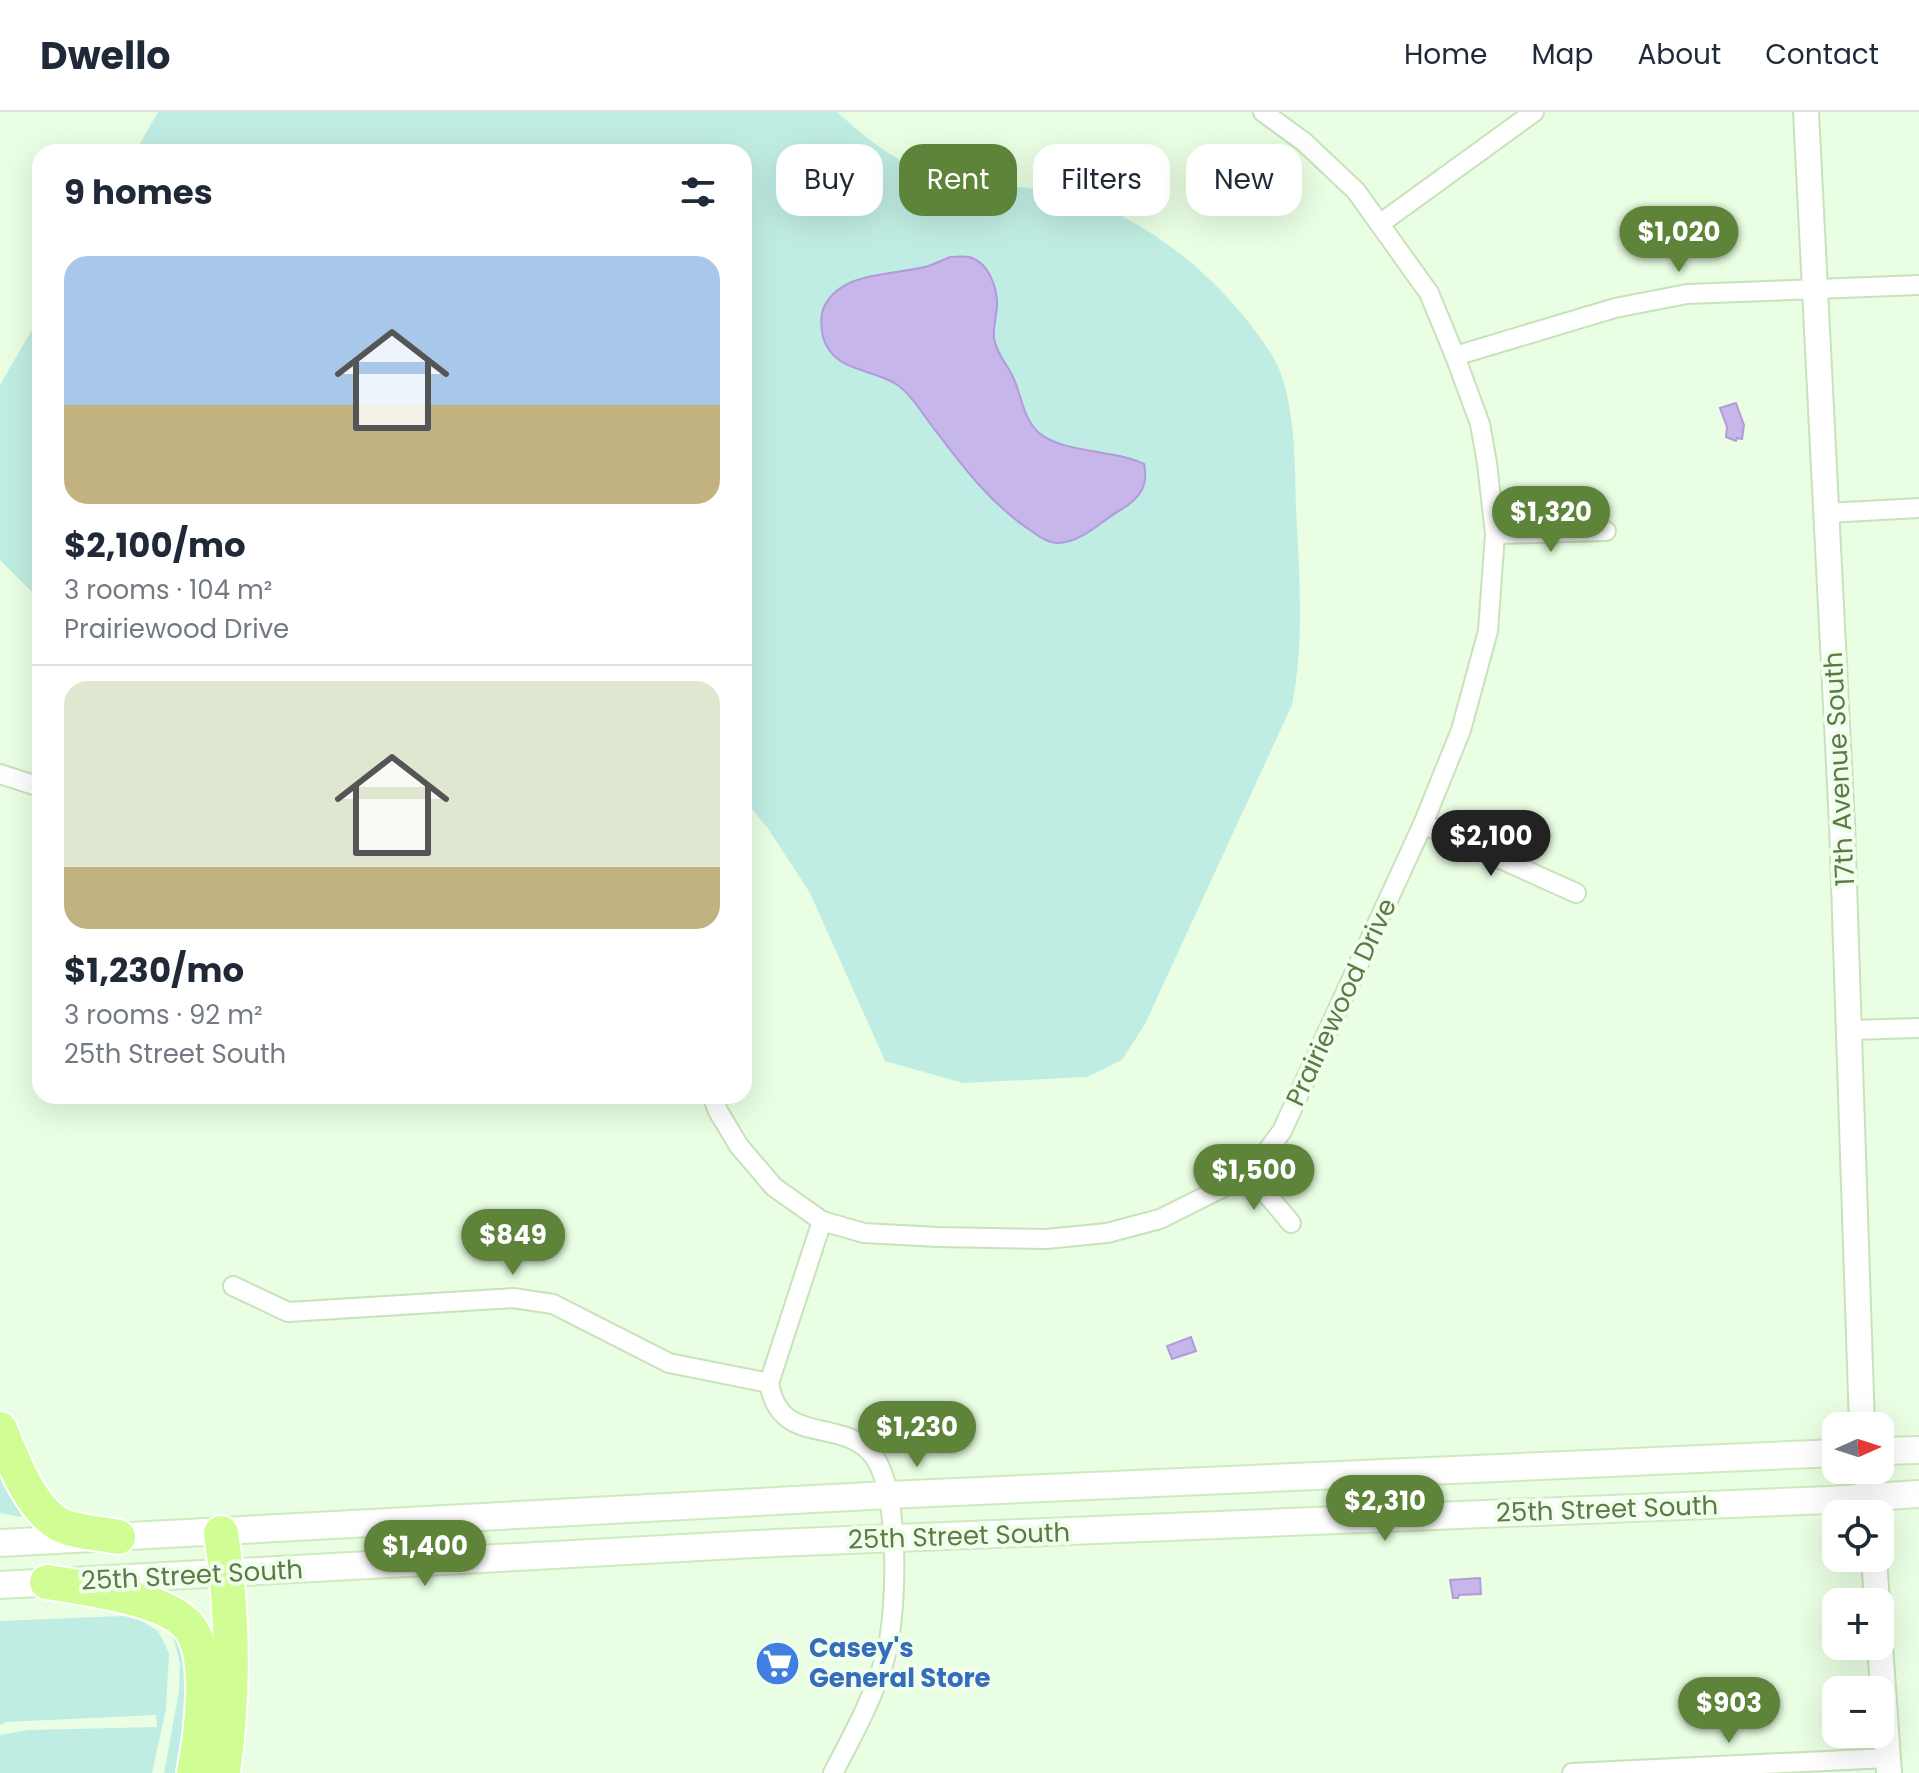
<!DOCTYPE html>
<meta charset="utf-8">
<style>
body{margin:0;font-family:Poppins,sans-serif;background:#f2f2f3;color:#1f2937;height:100vh;display:flex;flex-direction:column;font-size:30px;white-space:nowrap}
*{box-sizing:border-box;margin:0}
p{font-size:26px;color:#747a83}
.icon{flex:none;width:44px;height:44px;fill:none;stroke:currentColor;stroke-width:2;stroke-linecap:round;stroke-linejoin:round}
.map{position:relative;flex:1;overflow:hidden}
.side{position:absolute;left:32px;top:32px;width:720px;height:960px;display:flex;flex-direction:column;background:#fff;border-radius:24px;box-shadow:0 8px 32px #0002}
.side>*{flex:none}
.top-card{position:absolute;left:776px;top:32px;width:760px;height:72px;display:flex;gap:16px}
.needle{width:52px;rotate:87deg}
.controls{position:absolute;left:1822px;top:1300px;display:grid;gap:16px}
.controls a{display:grid;place-items:center;width:72px;height:72px;border-radius:16px;background:#fff;box-shadow:0 8px 32px #0002;font-size:40px}
.price{position:absolute;translate:-50% -68px;padding:0 18px;border-radius:28px;background:#5e843a;color:#fff;font-size:26px;line-height:52px;filter:drop-shadow(0 2px 4px #0008)}
.price::after{content:'';position:absolute;left:50%;top:48px;width:24px;height:18px;margin-left:-12px;background:inherit;clip-path:polygon(0 0,100% 0,50% 100%)}
.price.on{background:#222;color:#fff}
ul{padding:0;list-style:none}
li{display:grid;align-content:center;gap:16px;height:424px;padding:0 32px}
li+li{border-top:2px solid #e0e1e3}
li span{display:grid;place-items:center;height:248px;border-radius:24px;color:#555}
li>.icon{margin-inline-start:auto}
span .icon{width:144px;height:144px;fill:#fffc;stroke-width:1}
li b{font-size:34px}
h2{display:flex;justify-content:space-between;align-items:center;height:96px;padding:0 32px;font-size:34px}
.chip{padding:0 28px;border-radius:24px;background:#fff;box-shadow:0 8px 32px #0002;font-size:28px;line-height:72px}
.chip.on{background:#5e843a;color:#fff}
header{display:flex;align-items:center;gap:48px;box-sizing:border-box;height:112px;padding:0 40px;background:#fff;border-bottom:2px solid #e0e1e3}
header strong{font-size:38px}
nav{display:flex;gap:44px;margin-inline-start:auto;font-size:28px}
.map>svg:first-child{display:block}
</style>
<header>
<strong>Dwello</strong>
<nav><a>Home</a><a>Map</a><a>About</a><a>Contact</a></nav>
</header>
<div class="map">
<svg width="1919" height="1661" viewBox="0 0 1919 1661">
<rect width="100%" height="100%" fill="#e9fee3"/>
<g fill="#c0ede3">
<path d="M158 0H837C860 20 882 40 910 53 964 77 1026 71 1082 85 1092 88 1101 94 1110 98 1167 126 1214 165 1253 216 1264 231 1278 249 1283 268 1295 308 1295 353 1296 394 1299 459 1305 529 1292 593L1145 912 1122 948 1087 965 963 971 885 949 810 781 769 718 744 687V40H135Z"/>
<polygon points="40,204 40,488 0,448 0,273"/>
<polygon points="0,1340 24,1400 21,1405 0,1401"/>
<polygon points="123,1504 135,1505 158,1519 169,1541 166,1597 152,1661 0,1661 0,1623 29,1618 157,1615 156,1603 6,1610 0,1613 0,1509"/>
<polygon points="171,1518 191,1541 186,1661 164,1661 179,1579 180,1551"/>
</g>
<g fill="#c6b6ea" stroke="#b19bdc" stroke-width="2">
<path d="M950 145C956 145 963 144 969 145 989 150 998 177 997 195 996 206 993 216 994 226 996 241 1007 252 1013 265 1022 284 1022 304 1038 320 1060 341 1114 337 1144 352 1149 373 1140 386 1122 397 1102 408 1083 430 1059 431 1047 432 1036 422 1027 416 988 389 960 351 932 314 922 301 910 281 896 272 871 256 833 260 823 225 821 215 820 204 824 195 842 158 894 164 928 154 935 152 943 148 950 145Z"/>
<polygon points="1736,291 1744,313 1742,327 1737,326 1736,329 1726,325 1727,315 1720,296"/>
<polygon points="1191,1225 1196,1239 1172,1247 1167,1234"/>
<polygon points="1480,1466 1481,1482 1459,1483 1458,1486 1453,1486 1450,1468"/>
</g>
<g fill="none" stroke-linecap="round" stroke-linejoin="round">
<defs>
<g id="minor">
<polyline points="1381,111 1534,0"/>
<polyline points="1455,244 1615,196 1687,182 1919,173"/>
<polyline points="1827,401 1919,396"/>
<polyline points="1495,422 1606,419"/>
<polyline points="0,662 40,675"/>
<polyline points="1423,712 1576,781"/>
<polyline points="1851,918 1919,916"/>
<polyline points="712,984 718,999 739,1034 774,1075 822,1109 864,1121 938,1125 1046,1127 1107,1121 1160,1107 1250,1062 1282,1019 1423,712 1461,618 1488,519 1495,422 1487,351 1480,312 1455,244 1429,181 1356,79 1304,30 1263,0"/>
<polyline points="1250,1062 1291,1111"/>
<path d="M822 1109 769 1271C780 1335 839 1305 871 1341 901 1374 897 1496 887 1538 878 1577 852 1625 833 1661"/>
<polyline points="233,1174 288,1200 513,1186 553,1192 669,1251 769,1271"/>
<polyline points="1572,1661 1888,1646"/>
</g>
<g id="tertiary">
<polyline points="1806,0 1842,712 1862,1314"/>
<polyline points="1866,1358 1871,1402"/>
<polyline points="1874,1446 1877,1490"/>
<polyline points="1880,1534 1889,1661"/>
</g>
<g id="secondary">
<polyline points="1880,1339 1919,1338"/>
<polyline points="0,1431 888,1383 1836,1341"/>
<polyline points="0,1473 775,1431 1828,1388 1919,1382"/>
</g>
<g id="motorway">
<path d="M0 1317C12 1347 32 1401 63 1414 79 1421 101 1421 118 1425"/>
<path d="M221 1421C233 1499 234 1583 223 1661"/>
<path d="M47 1470C83 1476 168 1486 190 1516 212 1546 201 1626 194 1661"/>
</g>
</defs>
<use href="#minor" stroke="#c8e2bb" stroke-width="22"/>
<use href="#tertiary" stroke="#c8e2bb" stroke-width="28"/>
<use href="#secondary" stroke="#ceebbd" stroke-width="30"/>
<use href="#motorway" stroke="#fff" stroke-width="38"/>
<use href="#minor" stroke="#fff" stroke-width="18"/>
<use href="#tertiary" stroke="#fff" stroke-width="24"/>
<use href="#secondary" stroke="#fff" stroke-width="26"/>
<use href="#motorway" stroke="#d0fe95" stroke-width="34"/>
</g>
<defs>
<symbol id="supermarket-disc" viewBox="-11 -11 22 22"><circle r="9.5" fill="#3f7fe0" stroke="#f0ffeb"/><path d="M-6-5.5h2.5l.6 2H6L4.5 2H-2.5L-4.4-4H-6ZM-1.5 3.2a1.3 1.3 0 1 0 .1 0ZM3 3.2a1.3 1.3 0 1 0 .1 0Z" fill="#fff"/></symbol>
</defs>
<g fill-rule="evenodd">
<use href="#supermarket-disc" x="752" y="1526" width="51" height="51"/>
</g>
<g text-anchor="middle" dominant-baseline="central" stroke-width="8" stroke-linejoin="round" paint-order="stroke">
<g font-size="26" fill="#5e7946" stroke="#f0ffeb">
<text transform="translate(1839 657) rotate(-93)">17th Avenue South</text>
<text transform="translate(1341 890) rotate(-65)">Prairiewood Drive</text>
<text transform="translate(1607 1397) rotate(-2)">25th Street South</text>
<text transform="translate(959 1424) rotate(-2)">25th Street South</text>
<text transform="translate(192 1463) rotate(-3)">25th Street South</text>
</g>
<g font-size="26" font-weight="bold" fill="#366cbe" stroke="#f0ffeb" text-anchor="start">
<text x="809" y="1536">Casey's<tspan x="809" dy="30">General Store</tspan></text>
</g>
</g>
</svg>
<div class="controls">
<a><svg class="needle" viewBox="-14 -14 28 28"><path d="M0-13l5 13h-10z" fill="#e53935"/><path d="M0 13l5-13h-10z" fill="#747a83"/></svg></a>
<a><svg class="icon" aria-label="locate" viewBox="0 0 24 24"><circle cx="12" cy="12" r="6"/><path d="M12 2v4M12 18v4M2 12h4M18 12h4"/></svg></a>
<a>+</a>
<a>−</a>
</div>
<b class="price" style="left:1679px;top:162px">$1,020</b>
<b class="price" style="left:1551px;top:442px">$1,320</b>
<b class="price on" style="left:1491px;top:766px">$2,100</b>
<b class="price" style="left:1254px;top:1100px">$1,500</b>
<b class="price" style="left:513px;top:1165px">$849</b>
<b class="price" style="left:917px;top:1357px">$1,230</b>
<b class="price" style="left:1385px;top:1431px">$2,310</b>
<b class="price" style="left:425px;top:1476px">$1,400</b>
<b class="price" style="left:1729px;top:1633px">$903</b>
<div class="top-card">
<a class="chip">Buy</a>
<a class="chip on">Rent</a>
<a class="chip">Filters</a>
<a class="chip">New</a>
</div>
<section class="side">
<h2>9 homes<svg class="icon" aria-label="filters" viewBox="0 0 24 24"><path d="M4 7h16M4 17h16"/><circle cx="9" cy="7" r="2"/><circle cx="15" cy="17" r="2"/></svg></h2>
<ul>
<li><span style="background:linear-gradient(#a9c7e8 60%,#c2b280 0)"><svg class="icon" aria-label="home" viewBox="0 0 24 24"><path d="M3 11l9-7 9 7M6 9v11h12V9"/></svg></span><div><b>$2,100/mo</b><p>3 rooms · 104 m²</p><p>Prairiewood Drive</p></div></li>
<li><span style="background:linear-gradient(#dfe7d0 75%,#c2b280 0)"><svg class="icon" aria-label="home" viewBox="0 0 24 24"><path d="M3 11l9-7 9 7M6 9v11h12V9"/></svg></span><div><b>$1,230/mo</b><p>3 rooms · 92 m²</p><p>25th Street South</p></div></li>
</ul>
</section>
</div>
